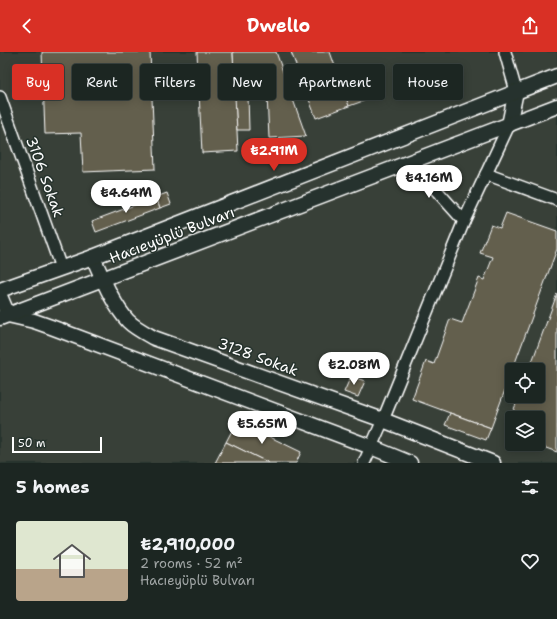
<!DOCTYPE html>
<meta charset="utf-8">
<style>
body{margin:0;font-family:"Shantell Sans",sans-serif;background:#29322f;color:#f1f3f6;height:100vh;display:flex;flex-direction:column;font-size:15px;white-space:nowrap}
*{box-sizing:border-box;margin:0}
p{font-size:13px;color:#a0a5a5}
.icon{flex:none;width:22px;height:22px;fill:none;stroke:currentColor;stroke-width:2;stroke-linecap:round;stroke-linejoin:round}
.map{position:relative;height:411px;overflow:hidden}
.side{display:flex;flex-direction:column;background:#1c2622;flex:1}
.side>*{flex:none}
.top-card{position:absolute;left:12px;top:12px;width:533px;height:36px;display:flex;gap:8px}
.tools{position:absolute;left:505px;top:311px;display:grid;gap:8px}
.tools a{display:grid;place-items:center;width:40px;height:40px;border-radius:4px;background:#1c2622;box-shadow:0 2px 10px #0003,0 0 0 1px #3a4340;font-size:20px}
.scale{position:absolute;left:12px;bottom:10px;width:90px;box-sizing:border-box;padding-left:4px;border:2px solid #fff;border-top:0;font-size:11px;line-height:14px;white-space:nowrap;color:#fff;-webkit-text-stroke:3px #26332d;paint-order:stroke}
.price{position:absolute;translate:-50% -34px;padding:0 9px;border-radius:14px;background:#fff;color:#222;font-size:13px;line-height:26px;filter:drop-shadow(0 1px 2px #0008)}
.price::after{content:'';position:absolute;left:50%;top:24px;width:12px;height:9px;margin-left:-6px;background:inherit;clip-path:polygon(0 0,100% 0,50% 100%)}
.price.selected{background:#d93025;color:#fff}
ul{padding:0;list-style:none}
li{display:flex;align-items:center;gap:12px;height:100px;padding:0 16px}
li span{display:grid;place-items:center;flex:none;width:112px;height:80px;border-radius:4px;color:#555}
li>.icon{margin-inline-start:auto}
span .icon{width:48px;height:48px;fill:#fffc;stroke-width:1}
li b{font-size:17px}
h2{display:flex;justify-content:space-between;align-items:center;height:48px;padding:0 16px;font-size:17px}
.tag{padding:0 14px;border-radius:4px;background:#1c2622;box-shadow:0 2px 10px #0003,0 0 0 1px #3a4340;font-size:14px;line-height:36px}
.tag.selected{background:#d93025;color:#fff}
header{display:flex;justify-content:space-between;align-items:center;height:52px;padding:0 16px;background:#d93025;color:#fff;font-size:18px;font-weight:700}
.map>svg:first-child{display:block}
</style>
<header><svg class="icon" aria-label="back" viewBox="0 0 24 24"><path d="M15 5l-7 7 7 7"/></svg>Dwello<svg class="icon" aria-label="share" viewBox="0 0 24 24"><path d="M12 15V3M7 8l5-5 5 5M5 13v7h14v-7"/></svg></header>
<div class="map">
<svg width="557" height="411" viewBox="0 0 557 411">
<rect width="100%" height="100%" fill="#26332d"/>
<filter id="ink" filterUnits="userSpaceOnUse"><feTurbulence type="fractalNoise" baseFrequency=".025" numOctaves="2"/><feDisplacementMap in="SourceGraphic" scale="8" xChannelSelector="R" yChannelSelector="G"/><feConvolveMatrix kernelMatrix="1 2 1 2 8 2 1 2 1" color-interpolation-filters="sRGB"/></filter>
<g filter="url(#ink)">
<path fill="#394037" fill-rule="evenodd" d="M0 0H557V411H0ZM512 318H538V344H512ZM512 366H538V392H512Z"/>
<g fill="#645f4d" stroke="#fff">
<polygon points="42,0 150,0 155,117 83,120 81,81 45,82"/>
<polygon points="197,0 233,0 238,99 202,101"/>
<polygon points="233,0 276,0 306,84 269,86 267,43 235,45"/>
<polygon points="291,0 330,0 349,54 316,66"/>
<polygon points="361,33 366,48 349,54 344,39"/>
<polygon points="248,44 249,78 237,78 235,45"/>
<polygon points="167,141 171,152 160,156 156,145"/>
<polygon points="156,145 160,156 96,180 92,169"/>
<polygon points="506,161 557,179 557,197 491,376 412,347 426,309 434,312 450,267 462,271 479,226 484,228 493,205 480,201 491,173 500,176"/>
<polygon points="557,242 557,400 535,392 538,392 538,366 512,366 512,383 505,381 519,344 538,344 538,318 529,318"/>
<polygon points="351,324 365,329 358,345 344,340"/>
<polygon points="450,361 491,376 486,388 445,373"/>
<polygon points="237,369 301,400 296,411 269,411 226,390"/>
<polygon points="226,390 269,411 215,411"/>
</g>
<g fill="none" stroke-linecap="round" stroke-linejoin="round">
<defs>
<g id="minor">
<polyline points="505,0 516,39"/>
<polyline points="0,45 61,216"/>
<polyline points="411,110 464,169"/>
<polyline points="486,122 557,148"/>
<polyline points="364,411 383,368 464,169 509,73"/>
</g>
<g id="tertiary">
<polyline points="509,73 516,39"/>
<path d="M93 205C102 225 113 253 128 269 135 276 145 281 154 286L383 368 493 411"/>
<polyline points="0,238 93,205 557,24"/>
<polyline points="0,244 8,263 34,269 51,275 371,395 410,411"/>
<polyline points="0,266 557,54"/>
</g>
</defs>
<use href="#minor" stroke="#fff" stroke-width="14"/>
<use href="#tertiary" stroke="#fff" stroke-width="17"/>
<use href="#minor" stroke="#26332d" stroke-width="11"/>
<use href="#tertiary" stroke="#26332d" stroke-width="14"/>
</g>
</g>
<g text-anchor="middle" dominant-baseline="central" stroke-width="3" stroke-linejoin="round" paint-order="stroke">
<g font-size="15" fill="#fff" stroke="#26332d">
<text transform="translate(45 125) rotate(70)">3106 Sokak</text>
<text transform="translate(172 183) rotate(-21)">Hacıeyüplü Bulvarı</text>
<text transform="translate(258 305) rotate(20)">3128 Sokak</text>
</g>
</g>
</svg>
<div class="tools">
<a><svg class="icon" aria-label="locate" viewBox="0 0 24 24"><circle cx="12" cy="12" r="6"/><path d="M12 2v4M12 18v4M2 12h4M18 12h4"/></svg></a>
<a><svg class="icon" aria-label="layers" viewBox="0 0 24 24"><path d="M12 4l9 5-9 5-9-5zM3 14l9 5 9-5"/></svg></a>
</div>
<div class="scale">50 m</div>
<b class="price selected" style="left:274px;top:120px">₺2.91M</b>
<b class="price" style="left:429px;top:147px">₺4.16M</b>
<b class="price" style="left:126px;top:162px">₺4.64M</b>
<b class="price" style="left:354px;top:334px">₺2.08M</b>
<b class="price" style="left:262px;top:393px">₺5.65M</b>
<div class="top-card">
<a class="tag selected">Buy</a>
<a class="tag">Rent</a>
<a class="tag">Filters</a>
<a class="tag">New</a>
<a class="tag">Apartment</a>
<a class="tag">House</a>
</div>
</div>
<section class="side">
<h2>5 homes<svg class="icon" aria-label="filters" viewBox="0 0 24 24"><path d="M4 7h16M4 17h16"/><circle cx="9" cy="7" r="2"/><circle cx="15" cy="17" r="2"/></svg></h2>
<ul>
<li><span style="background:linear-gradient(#dfe7d0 60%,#b9a48a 0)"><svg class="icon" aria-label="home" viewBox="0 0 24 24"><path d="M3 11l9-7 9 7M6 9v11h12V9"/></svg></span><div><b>₺2,910,000</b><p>2 rooms · 52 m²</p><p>Hacıeyüplü Bulvarı</p></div><svg class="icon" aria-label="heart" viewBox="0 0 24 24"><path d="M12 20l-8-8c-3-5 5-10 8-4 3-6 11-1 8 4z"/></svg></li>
</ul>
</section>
